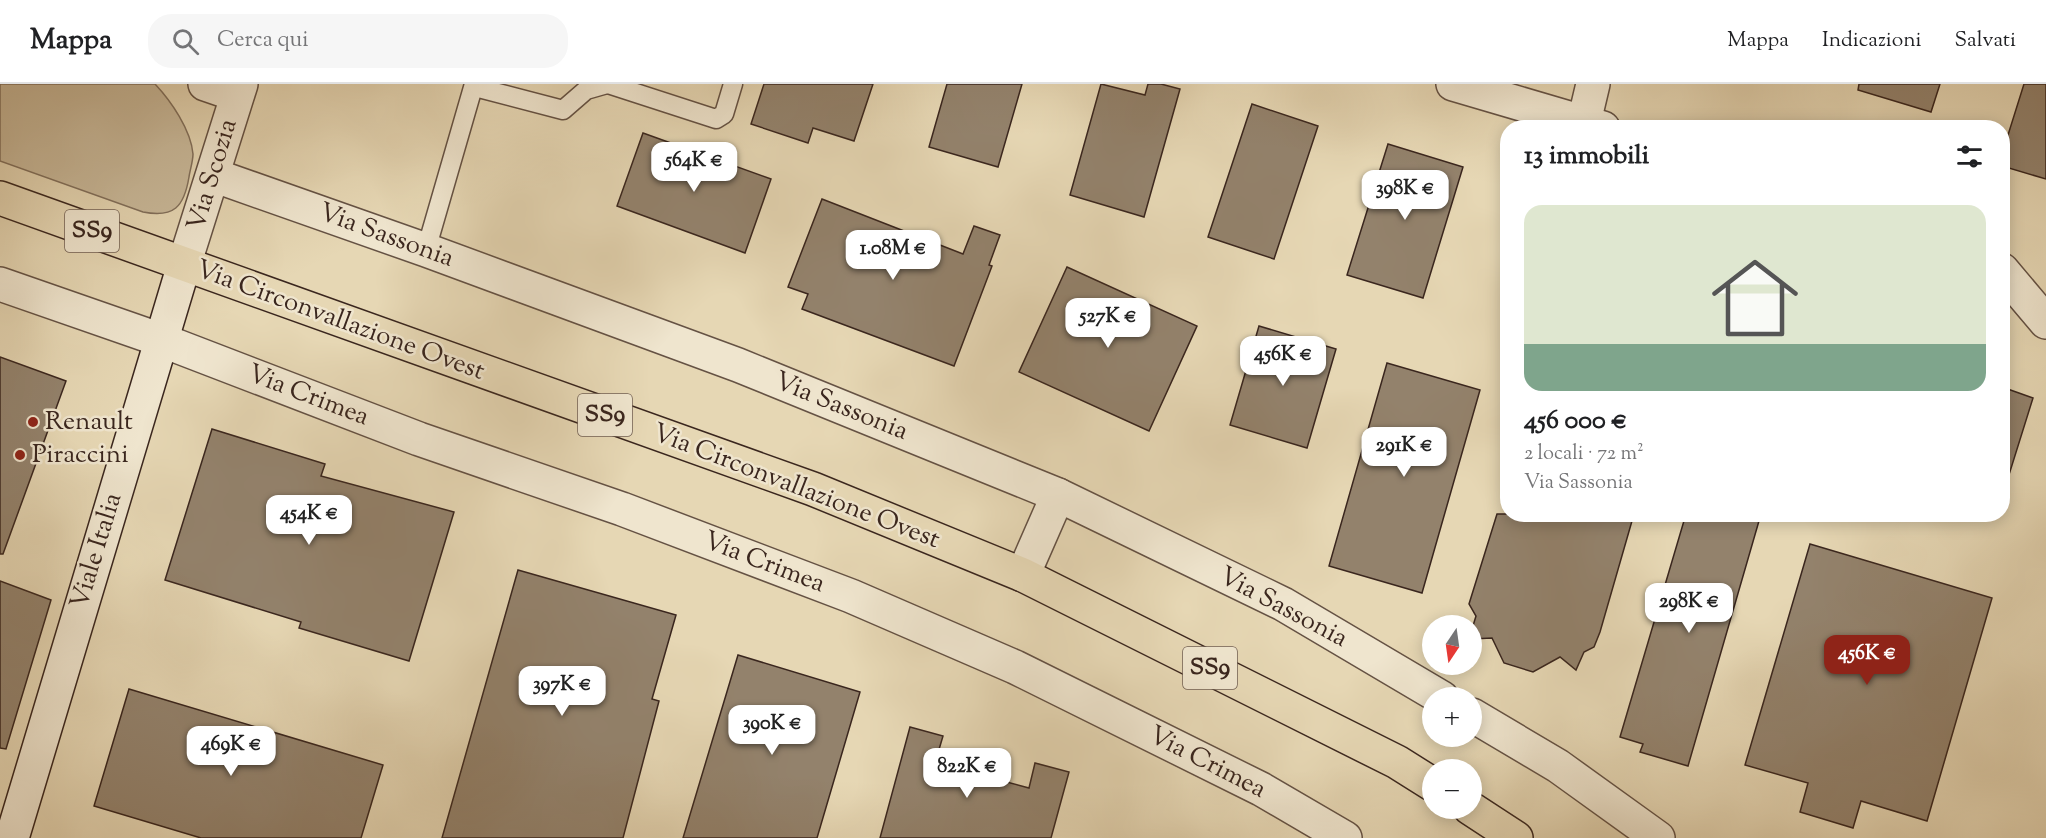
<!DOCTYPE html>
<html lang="it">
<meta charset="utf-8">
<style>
body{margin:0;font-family:"Sorts Mill Goudy",serif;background:#f6f6f6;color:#202124;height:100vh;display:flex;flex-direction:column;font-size:22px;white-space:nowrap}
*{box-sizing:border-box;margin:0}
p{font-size:20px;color:#757577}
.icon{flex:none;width:33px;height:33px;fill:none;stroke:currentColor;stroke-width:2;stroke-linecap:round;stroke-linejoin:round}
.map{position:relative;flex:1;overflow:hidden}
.side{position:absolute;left:1500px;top:36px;width:510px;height:402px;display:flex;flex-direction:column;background:#fff;border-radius:24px;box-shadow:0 3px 15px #0003}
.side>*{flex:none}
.needle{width:39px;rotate:193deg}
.fabs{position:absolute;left:1422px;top:531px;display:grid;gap:12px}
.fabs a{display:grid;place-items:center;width:60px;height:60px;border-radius:50%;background:#fff;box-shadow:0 3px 15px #0003;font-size:30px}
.price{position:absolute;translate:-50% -51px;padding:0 14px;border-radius:12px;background:#fff;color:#222;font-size:20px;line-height:39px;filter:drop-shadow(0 2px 3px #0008)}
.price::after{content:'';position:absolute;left:50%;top:36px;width:18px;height:14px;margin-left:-9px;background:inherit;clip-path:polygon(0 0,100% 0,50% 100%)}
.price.selected{background:#8f2418;color:#fff}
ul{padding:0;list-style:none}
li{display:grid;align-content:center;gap:12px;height:318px;padding:0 24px}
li+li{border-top:2px solid #e0e0e0}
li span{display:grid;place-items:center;height:186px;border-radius:18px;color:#555}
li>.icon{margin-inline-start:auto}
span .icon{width:108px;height:108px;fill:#fffc;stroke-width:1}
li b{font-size:26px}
h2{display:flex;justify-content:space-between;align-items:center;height:72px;padding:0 24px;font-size:26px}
header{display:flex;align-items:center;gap:36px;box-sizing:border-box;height:84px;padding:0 30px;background:#fff;border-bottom:2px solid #e0e0e0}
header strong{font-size:28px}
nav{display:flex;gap:33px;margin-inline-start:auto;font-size:21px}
.search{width:420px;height:54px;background:#f6f6f6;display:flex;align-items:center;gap:15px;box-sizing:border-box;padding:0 21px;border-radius:24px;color:#757577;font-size:22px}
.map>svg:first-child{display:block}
</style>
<header>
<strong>Mappa</strong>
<div class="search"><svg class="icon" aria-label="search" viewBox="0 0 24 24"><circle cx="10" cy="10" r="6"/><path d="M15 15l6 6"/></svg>Cerca qui</div>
<nav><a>Mappa</a><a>Indicazioni</a><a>Salvati</a></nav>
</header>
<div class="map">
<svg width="2046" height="754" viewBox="0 0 2046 754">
<rect width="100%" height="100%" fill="#e6d7b4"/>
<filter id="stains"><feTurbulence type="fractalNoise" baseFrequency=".00333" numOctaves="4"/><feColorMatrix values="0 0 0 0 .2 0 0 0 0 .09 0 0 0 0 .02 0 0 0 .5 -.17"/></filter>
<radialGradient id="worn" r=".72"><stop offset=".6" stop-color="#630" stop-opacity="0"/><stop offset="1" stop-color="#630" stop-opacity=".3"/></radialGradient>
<path fill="#c9b99a" stroke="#82705c" stroke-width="1.5" d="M0 0H155C171 17 191 46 193 70 193 77 190 86 189 93 184 123 174 134 143 128L0 77Z"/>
<g fill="#93826c" stroke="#3a261e" stroke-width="1.5">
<polygon points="764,0 873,0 854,57 813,44 808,59 751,40"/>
<polygon points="947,0 1022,0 998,83 929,63"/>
<polygon points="1101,0 1145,11 1148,0 1161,0 1180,5 1144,133 1070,111"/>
<polygon points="1859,0 1940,0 1931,28 1858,6"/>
<polygon points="2024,0 2046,0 2046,95 2002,82 2002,70"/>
<polygon points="1252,20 1318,42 1274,175 1208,153"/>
<polygon points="643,49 771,95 745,169 617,122"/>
<polygon points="1388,60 1463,83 1423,214 1347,191"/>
<polygon points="822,115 963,170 974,142 1000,151 989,181 992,182 954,282 802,225 808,210 788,203"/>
<polygon points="1067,183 1197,242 1149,347 1019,288"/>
<polygon points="1259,242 1336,265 1307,364 1230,341"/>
<polygon points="0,273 66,297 3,470 0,470"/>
<polygon points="1387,279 1480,306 1422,509 1329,482"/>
<polygon points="2002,303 2033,314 2008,394 2002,393"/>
<polygon points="212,345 325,380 321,392 454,428 409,577 299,544 301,538 165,496"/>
<polygon points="1497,430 1634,430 1600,548 1594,563 1584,568 1576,586 1560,573 1533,588 1504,579 1492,554 1472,555 1472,545 1476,532 1469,520"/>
<polygon points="1686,430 1761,430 1688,682 1640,668 1643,660 1620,653"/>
<polygon points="1810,460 1992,514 1927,737 1861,717 1853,744 1800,728 1808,699 1745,681"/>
<polygon points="518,486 676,531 652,615 659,617 623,754 442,754"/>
<polygon points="0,497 51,516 6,665 0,664"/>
<polygon points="738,571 860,608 817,754 683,754"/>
<polygon points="129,605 383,681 361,754 201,754 94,722"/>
<polygon points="910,643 943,652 935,679 1029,704 1035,679 1069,688 1051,754 880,754"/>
</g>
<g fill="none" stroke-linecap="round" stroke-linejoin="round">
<defs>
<g id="lane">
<polyline points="608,0 716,35 724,30 733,0"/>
<polyline points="475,3 563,26 586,6 607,0"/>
<polyline points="426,166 474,0"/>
</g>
<g id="street">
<polyline points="205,0 237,11"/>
<polyline points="1453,0 1603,44"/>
<polyline points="1584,38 1593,0"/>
<polyline points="213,91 426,166 738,281 1058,411 1283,520 1442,614"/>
<polyline points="184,181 241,0"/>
<polyline points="2002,186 2046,238"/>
<polyline points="0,200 161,256 419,355 622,425 851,512 1015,583 1261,705 1345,754"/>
<polyline points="1023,491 1058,411"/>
<polyline points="1472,631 1558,682 1658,754"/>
</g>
<polyline id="secondary" points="12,754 184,181"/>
<g id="primary">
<polyline points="0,114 813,405 1023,491 1397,678 1432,700"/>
<polyline points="1470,724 1516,754"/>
</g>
</defs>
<use href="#lane" stroke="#655244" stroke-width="21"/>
<use href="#street" stroke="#655244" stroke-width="36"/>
<use href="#secondary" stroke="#3a261e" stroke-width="36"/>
<use href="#primary" stroke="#3a261e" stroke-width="36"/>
<use href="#lane" stroke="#efe5ce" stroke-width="18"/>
<use href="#street" stroke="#efe5ce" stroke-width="33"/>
<use href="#secondary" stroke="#efe5ce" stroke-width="33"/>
<use href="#primary" stroke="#e6d7b4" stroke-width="33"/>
</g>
<g fill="#8f2418" stroke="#efe5ce" stroke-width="2">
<circle cx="33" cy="338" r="6"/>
<circle cx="20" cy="371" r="6"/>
</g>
<g text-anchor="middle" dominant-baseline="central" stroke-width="5" stroke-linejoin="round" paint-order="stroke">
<g fill="#efe5ce" stroke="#705f53" stroke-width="1.5">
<rect x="65" y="126" width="54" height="42" rx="4.5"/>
<rect x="578" y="310" width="54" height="42" rx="4.5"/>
<rect x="1183" y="563" width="54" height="42" rx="4.5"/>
</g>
<g font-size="24" font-weight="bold" fill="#3a261e">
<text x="92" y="147">SS9</text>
<text x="605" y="331">SS9</text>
<text x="1210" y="584">SS9</text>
</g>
<g font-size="26" fill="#3a261e" stroke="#efe5ce">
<text transform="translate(213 91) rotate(-73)">Via Scozia</text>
<text transform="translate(386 152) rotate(20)">Via Sassonia</text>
<text transform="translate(340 237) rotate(20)">Via Circonvallazione Ovest</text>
<text transform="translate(308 312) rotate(21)">Via Crimea</text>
<text transform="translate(841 323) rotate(22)">Via Sassonia</text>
<text transform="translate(796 403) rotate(21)">Via Circonvallazione Ovest</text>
<text transform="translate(97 467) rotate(-73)">Viale Italia</text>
<text transform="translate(764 479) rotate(21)">Via Crimea</text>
<text transform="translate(1283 524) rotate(28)">Via Sassonia</text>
<text transform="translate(1207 679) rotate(27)">Via Crimea</text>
</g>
<g font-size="26" fill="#3a261e" stroke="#efe5ce" text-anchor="start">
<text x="45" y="338">Renault</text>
<text x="32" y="371">Piraccini</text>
</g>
</g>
<rect width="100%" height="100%" filter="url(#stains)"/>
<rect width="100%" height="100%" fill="url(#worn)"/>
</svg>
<div class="fabs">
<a><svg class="needle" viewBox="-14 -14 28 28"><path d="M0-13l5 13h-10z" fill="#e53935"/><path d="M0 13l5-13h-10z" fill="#757577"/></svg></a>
<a>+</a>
<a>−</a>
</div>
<b class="price" style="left:694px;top:109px">564K €</b>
<b class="price" style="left:1405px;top:137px">398K €</b>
<b class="price" style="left:893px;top:197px">1.08M €</b>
<b class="price" style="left:1108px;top:265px">527K €</b>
<b class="price" style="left:1283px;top:303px">456K €</b>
<b class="price" style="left:1404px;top:394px">291K €</b>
<b class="price" style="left:309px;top:462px">454K €</b>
<b class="price" style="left:1689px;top:550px">298K €</b>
<b class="price selected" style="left:1867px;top:602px">456K €</b>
<b class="price" style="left:562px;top:633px">397K €</b>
<b class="price" style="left:772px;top:672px">390K €</b>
<b class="price" style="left:231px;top:693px">469K €</b>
<b class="price" style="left:967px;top:715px">822K €</b>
<section class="side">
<h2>13 immobili<svg class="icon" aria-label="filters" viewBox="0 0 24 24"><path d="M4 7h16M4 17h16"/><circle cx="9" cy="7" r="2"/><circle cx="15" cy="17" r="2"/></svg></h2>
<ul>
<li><span style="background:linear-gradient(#dfe7d0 75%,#7fa58c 0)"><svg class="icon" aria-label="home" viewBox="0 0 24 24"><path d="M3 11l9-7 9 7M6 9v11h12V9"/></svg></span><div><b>456 000 €</b><p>2 locali · 72 m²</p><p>Via Sassonia</p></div></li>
</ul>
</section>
</div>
